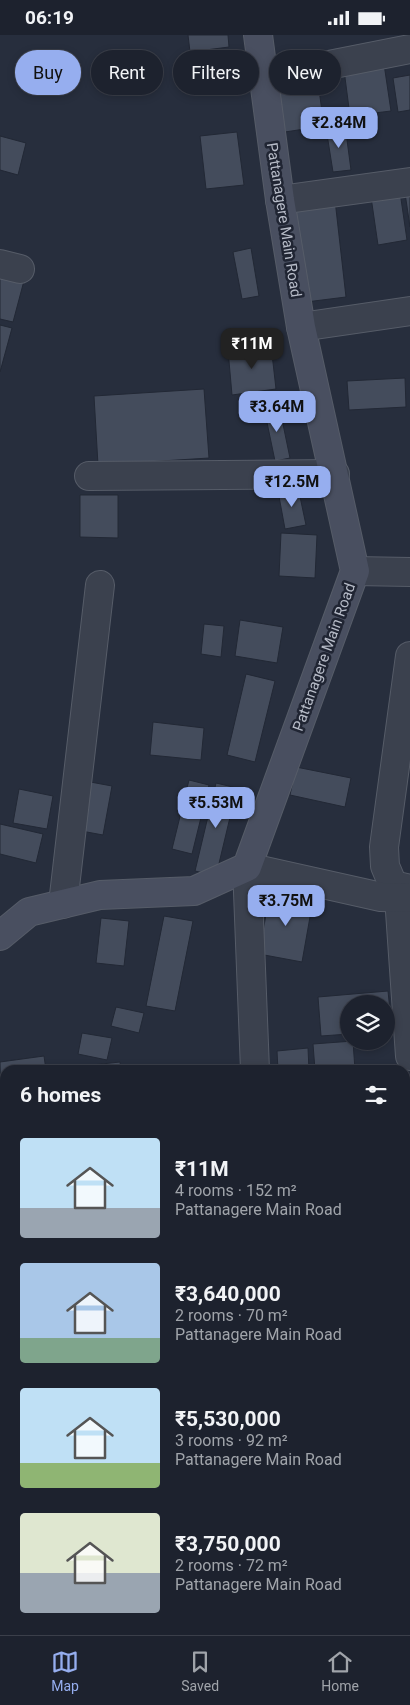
<!DOCTYPE html>
<meta charset="utf-8">
<style>
body{margin:0;font-family:Roboto,sans-serif;background:#252a36;color:#f1f3f6;height:100vh;display:flex;flex-direction:column;font-size:19px;white-space:nowrap}
*{box-sizing:border-box;margin:0}
p{font-size:16px;color:#a0a4aa}
.icon{flex:none;width:28px;height:28px;fill:none;stroke:currentColor;stroke-width:2;stroke-linecap:round;stroke-linejoin:round}
.map{position:relative;flex:1;overflow:hidden}
.drawer{position:absolute;left:0px;top:1030px;width:410px;height:570px;display:flex;flex-direction:column;background:#1d222e;border-radius:15px 15px 0 0;box-shadow:0 2px 8px #0003,0 0 0 1px #3b3f4a}
.drawer>*{flex:none}
.top-card{position:absolute;left:15px;top:15px;width:380px;height:45px;display:flex;gap:10px}
.fabs{position:absolute;left:340px;top:960px;display:grid;gap:10px}
.fabs a{display:grid;place-items:center;width:55px;height:55px;border-radius:50%;background:#1d222e;box-shadow:0 2px 8px #0003,0 0 0 1px #3b3f4a;font-size:25px}
.price{position:absolute;translate:-50% -42px;padding:0 11px;border-radius:10px;background:#96aeef;color:#111;font-size:16px;line-height:32px;filter:drop-shadow(0 1px 2px #0008)}
.price::after{content:'';position:absolute;left:50%;top:30px;width:15px;height:11px;margin-left:-8px;background:inherit;clip-path:polygon(0 0,100% 0,50% 100%)}
.price.active{background:#222;color:#fff}
ul{padding:0;list-style:none}
li{display:flex;align-items:center;gap:15px;height:125px;padding:0 20px}
li span{display:grid;place-items:center;flex:none;width:140px;height:100px;border-radius:5px;color:#555}
li>.icon{margin-inline-start:auto}
span .icon{width:60px;height:60px;fill:#fffc;stroke-width:1}
li b{font-size:21px}
h2{display:flex;justify-content:space-between;align-items:center;height:60px;padding:0 20px;font-size:21px}
.tag{padding:0 18px;border-radius:22px;background:#1d222e;box-shadow:0 2px 8px #0003,0 0 0 1px #3b3f4a;font-size:18px;line-height:45px}
.tag.active{background:#96aeef;color:#111}
.status{display:flex;justify-content:space-between;align-items:center;height:35px;padding:0 25px;background:#1d222e;direction:ltr}
.status svg{height:14px;fill:currentColor}
.tab-bar{display:flex;justify-content:space-around;align-items:center;height:70px;border-top:1px solid #3b3f4a;background:#1d222e;font-size:14px;color:#a0a4aa}
.tab-bar a{display:grid;justify-items:center;gap:2px}
.tab-bar .active{color:#96aeef}
.map>svg:first-child{display:block}
</style>
<div class="status"><b>06:19</b><svg viewBox="0 0 49 12"><path d="M0 12V9h3v3zM5 12V6h3v6zM10 12V3h3v9zM15 12V0h3v12zM26 1h20v11H26zM47 4h2v5h-2z"/></svg></div>
<div class="map">
<svg width="410" height="1600" viewBox="0 0 410 1600">
<rect width="100%" height="100%" fill="#272e3d"/>
<g fill="#444c5c" stroke="#222835">
<polygon points="188,0 228,0 229,12 190,17"/>
<polygon points="384,29 391,76 350,81 344,35"/>
<polygon points="317,40 324,91 285,97 277,45"/>
<polygon points="410,40 410,75 398,77 393,43"/>
<polygon points="345,90 351,135 333,137 326,93"/>
<polygon points="237,97 244,150 206,154 200,101"/>
<polygon points="0,101 26,108 18,140 0,135"/>
<polygon points="400,157 407,205 378,210 371,162"/>
<polygon points="410,157 410,192 405,158"/>
<polygon points="335,165 346,262 306,267 295,169"/>
<polygon points="251,213 259,261 242,264 233,217"/>
<polygon points="0,236 25,242 13,287 0,284"/>
<polygon points="0,290 12,293 0,337"/>
<polygon points="271,310 276,354 232,360 228,315"/>
<polygon points="405,343 406,372 349,375 347,346"/>
<polygon points="204,354 209,423 98,430 94,361"/>
<polygon points="279,370 290,423 275,426 264,373"/>
<polygon points="298,452 306,490 285,494 278,456"/>
<polygon points="80,460 118,460 118,503 80,502"/>
<polygon points="281,498 317,500 315,543 279,541"/>
<polygon points="240,585 283,592 277,628 235,621"/>
<polygon points="204,589 224,591 221,622 201,619"/>
<polygon points="246,639 275,646 255,727 227,720"/>
<polygon points="153,687 204,693 201,725 150,720"/>
<polygon points="296,732 351,743 345,772 290,760"/>
<polygon points="189,745 209,750 192,819 172,814"/>
<polygon points="85,746 112,751 103,800 76,795"/>
<polygon points="216,748 237,753 216,841 195,836"/>
<polygon points="19,754 53,761 47,794 13,788"/>
<polygon points="0,789 43,799 36,828 0,819"/>
<polygon points="270,857 313,865 302,927 259,919"/>
<polygon points="164,881 193,886 175,976 146,971"/>
<polygon points="101,883 129,886 124,931 96,928"/>
<polygon points="388,956 392,995 386,996 386,969 349,969 349,999 321,1001 318,962"/>
<polygon points="116,972 144,978 139,998 111,991"/>
<polygon points="82,998 112,1003 107,1025 78,1019"/>
<polygon points="353,1006 355,1035 315,1035 313,1009"/>
<polygon points="308,1013 309,1035 278,1035 277,1016"/>
<polygon points="44,1021 46,1035 5,1035 5,1069 1,1069 0,1027"/>
<polygon points="120,1027 121,1035 57,1035 56,1034"/>
<rect x="0" y="1084" width="5" height="28"/>
<polygon points="0,1544 5,1545 5,1574 0,1573"/>
<polygon points="133,1595 155,1595 155,1599 133,1600"/>
<polygon points="217,1595 256,1595 257,1600 203,1600 203,1596"/>
<polygon points="289,1595 342,1595 342,1599 289,1600"/>
</g>
<g fill="none" stroke-linecap="round" stroke-linejoin="round">
<defs>
<g id="street">
<polyline points="263,43 410,14"/>
<polyline points="280,165 410,147"/>
<polyline points="0,229 20,234"/>
<polyline points="301,292 410,276"/>
<polyline points="89,441 335,439"/>
<polyline points="355,536 410,537"/>
<polyline points="410,621 384,812 385,831 393,850 410,854"/>
<polyline points="399,862 410,1021"/>
<polyline points="63,869 100,550"/>
<polyline points="255,1035 247,832 381,862 410,863"/>
<polyline points="0,1196 5,1196"/>
<polyline points="0,1394 3,1390 5,1361"/>
<polyline points="116,1595 118,1600"/>
<polyline points="279,1595 279,1600"/>
</g>
<polyline id="secondary" points="0,901 29,877 100,860 194,856 247,832 355,536 301,292 280,165 258,0"/>
</defs>
<use href="#street" stroke="#565c68" stroke-width="30"/>
<use href="#secondary" stroke="#565c68" stroke-width="30"/>
<use href="#street" stroke="#3b414e" stroke-width="28"/>
<use href="#secondary" stroke="#494f60" stroke-width="28"/>
</g>
<g text-anchor="middle" dominant-baseline="central" stroke-width="5" stroke-linejoin="round" paint-order="stroke">
<g font-size="15" fill="#b7bcc8" stroke="#202533">
<text transform="translate(284 185) rotate(81)">Pattanagere Main Road</text>
<text transform="translate(324 622) rotate(-70)">Pattanagere Main Road</text>
</g>
</g>
</svg>
<div class="fabs">
<a><svg class="icon" aria-label="layers" viewBox="0 0 24 24"><path d="M12 4l9 5-9 5-9-5zM3 14l9 5 9-5"/></svg></a>
</div>
<b class="price" style="left:339px;top:114px">₹2.84M</b>
<b class="price active" style="left:252px;top:335px">₹11M</b>
<b class="price" style="left:277px;top:398px">₹3.64M</b>
<b class="price" style="left:292px;top:473px">₹12.5M</b>
<b class="price" style="left:216px;top:794px">₹5.53M</b>
<b class="price" style="left:286px;top:892px">₹3.75M</b>
<div class="top-card">
<a class="tag active">Buy</a>
<a class="tag">Rent</a>
<a class="tag">Filters</a>
<a class="tag">New</a>
</div>
<section class="drawer">
<h2>6 homes<svg class="icon" aria-label="filters" viewBox="0 0 24 24"><path d="M4 7h16M4 17h16"/><circle cx="9" cy="7" r="2"/><circle cx="15" cy="17" r="2"/></svg></h2>
<ul>
<li><span style="background:linear-gradient(#bfe0f5 70%,#9aa5b1 0)"><svg class="icon" aria-label="home" viewBox="0 0 24 24"><path d="M3 11l9-7 9 7M6 9v11h12V9"/></svg></span><div><b>₹11M</b><p>4 rooms · 152 m²</p><p>Pattanagere Main Road</p></div></li>
<li><span style="background:linear-gradient(#a9c7e8 75%,#7fa58c 0)"><svg class="icon" aria-label="home" viewBox="0 0 24 24"><path d="M3 11l9-7 9 7M6 9v11h12V9"/></svg></span><div><b>₹3,640,000</b><p>2 rooms · 70 m²</p><p>Pattanagere Main Road</p></div></li>
<li><span style="background:linear-gradient(#bfe0f5 75%,#8fb573 0)"><svg class="icon" aria-label="home" viewBox="0 0 24 24"><path d="M3 11l9-7 9 7M6 9v11h12V9"/></svg></span><div><b>₹5,530,000</b><p>3 rooms · 92 m²</p><p>Pattanagere Main Road</p></div></li>
<li><span style="background:linear-gradient(#dfe7d0 60%,#9aa5b1 0)"><svg class="icon" aria-label="home" viewBox="0 0 24 24"><path d="M3 11l9-7 9 7M6 9v11h12V9"/></svg></span><div><b>₹3,750,000</b><p>2 rooms · 72 m²</p><p>Pattanagere Main Road</p></div></li>
</ul>
</section>
</div>
<nav class="tab-bar">
<a class="active"><svg class="icon" aria-label="map" viewBox="0 0 24 24"><path d="M3 6l6-2 6 2 6-2v14l-6 2-6-2-6 2zM9 4v14M15 6v14"/></svg>Map</a>
<a><svg class="icon" aria-label="saved" viewBox="0 0 24 24"><path d="M7 4h10v16l-5-4-5 4z"/></svg>Saved</a>
<a><svg class="icon" aria-label="home" viewBox="0 0 24 24"><path d="M3 11l9-7 9 7M6 9v11h12V9"/></svg>Home</a>
</nav>
